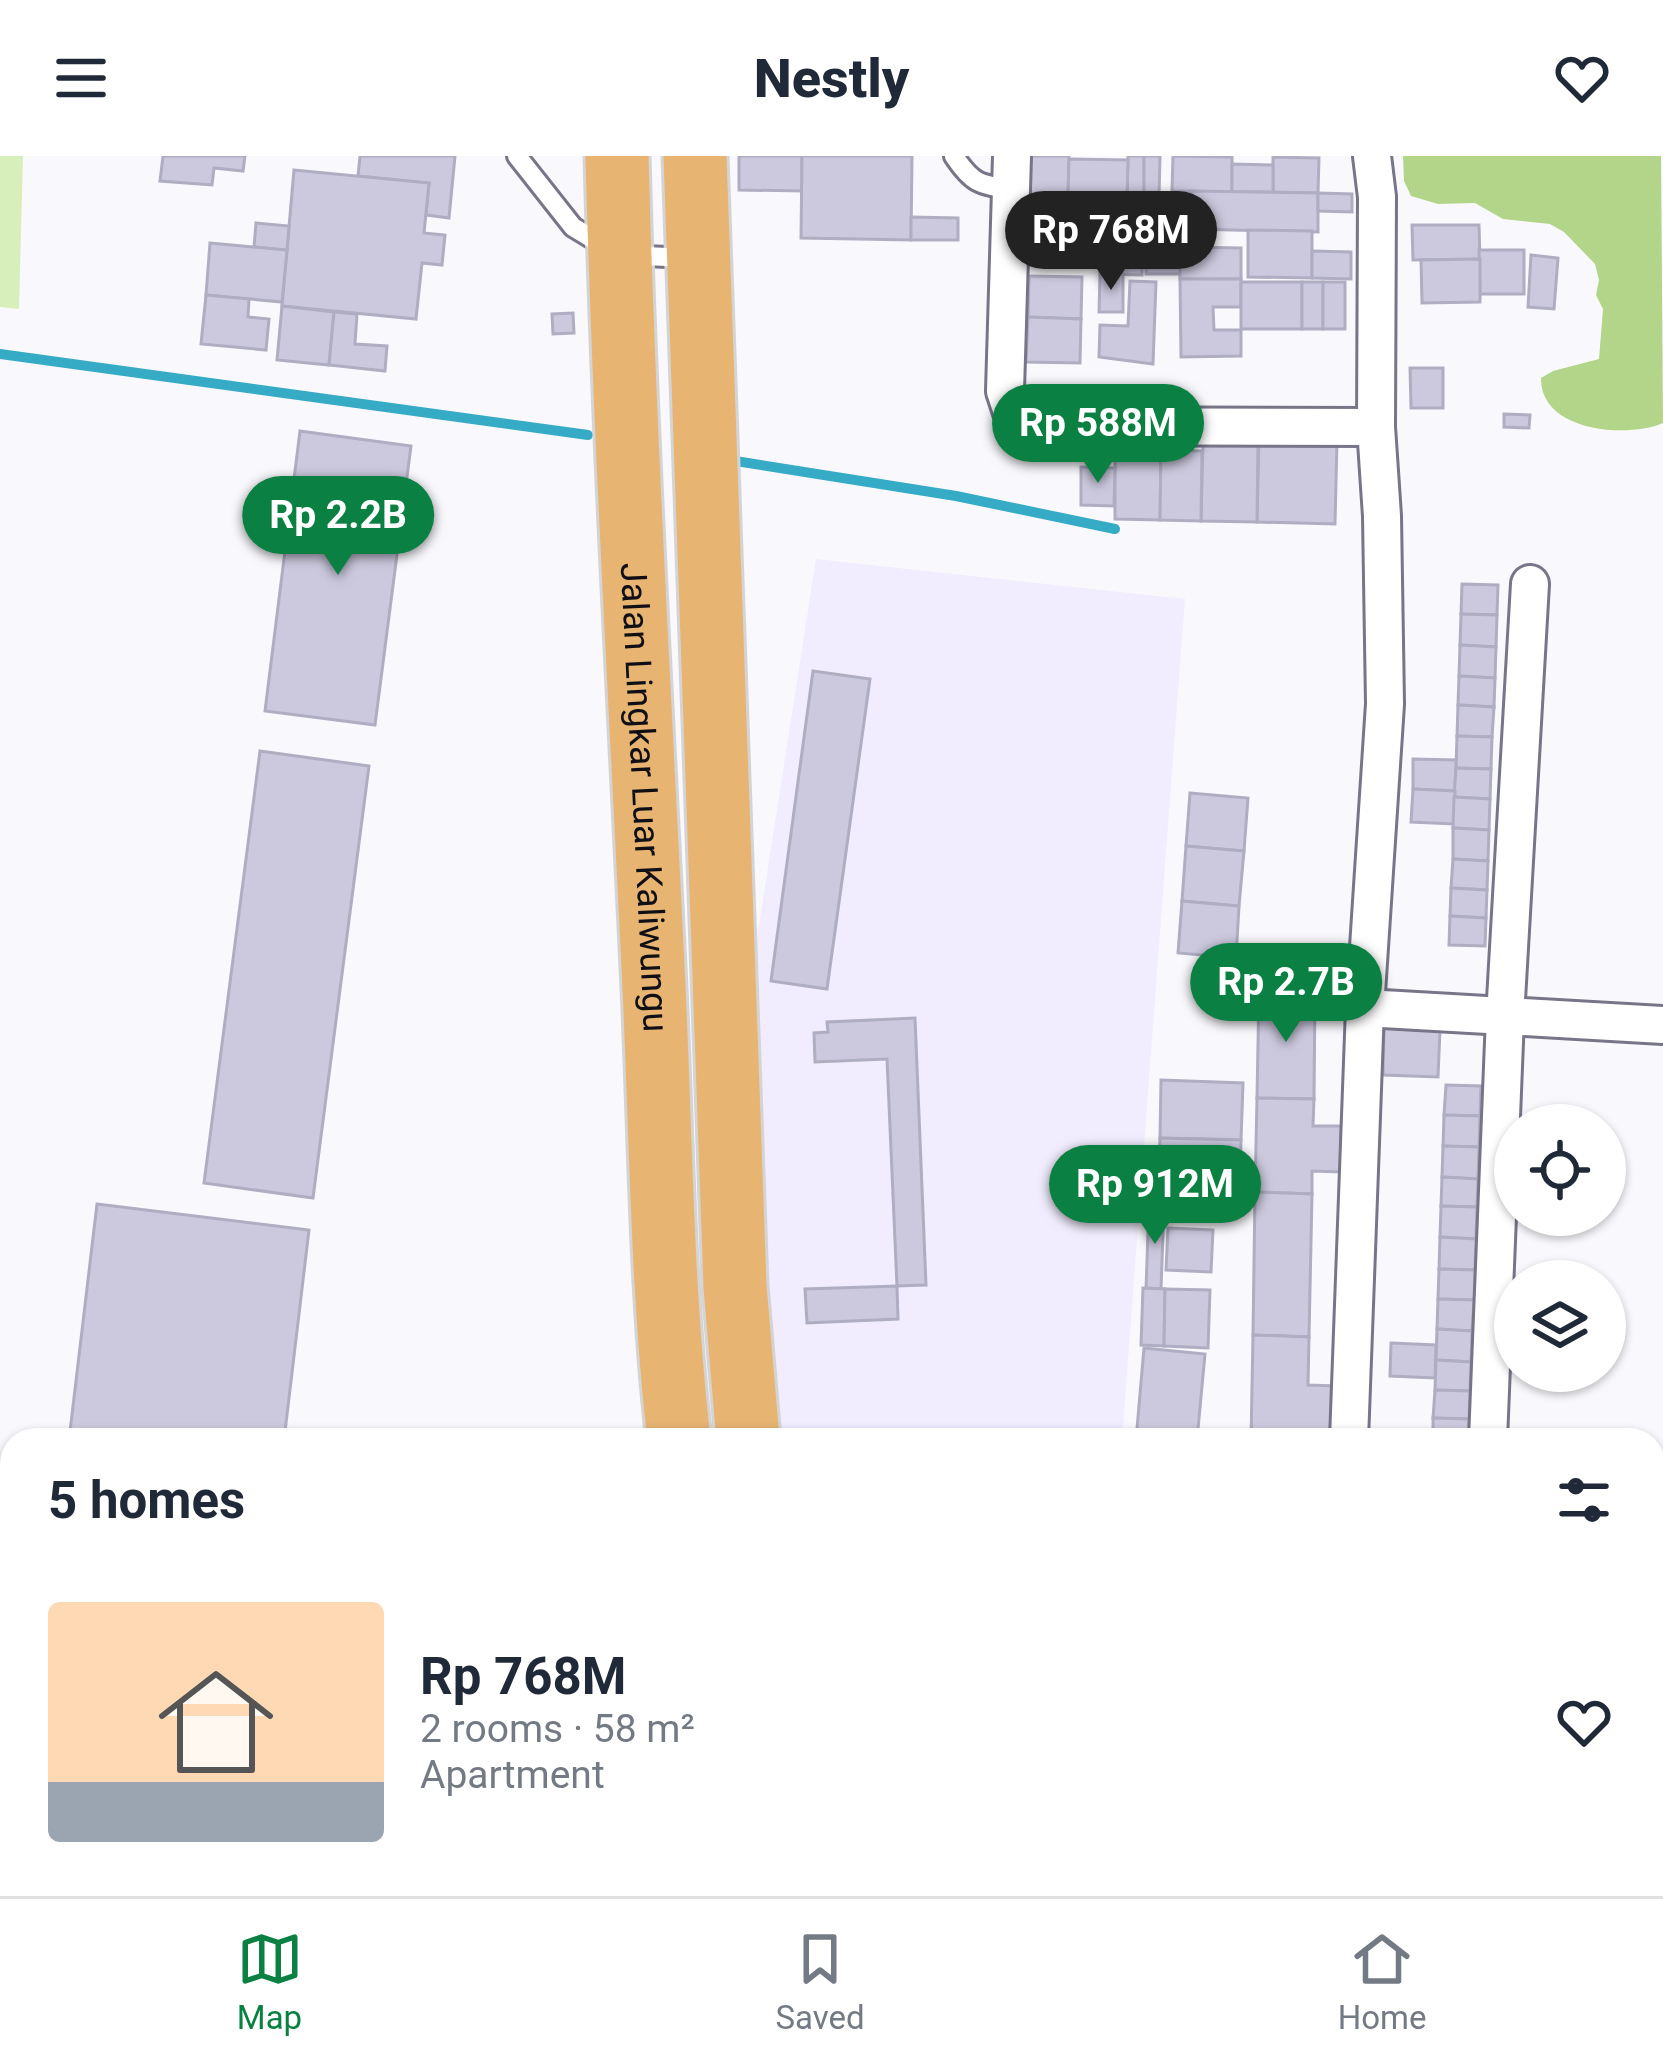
<!DOCTYPE html>
<meta charset="utf-8">
<style>
body{margin:0;font-family:Roboto,sans-serif;background:#f2f2f3;color:#1f2937;height:100vh;display:flex;flex-direction:column;font-size:45px;white-space:nowrap}
*{box-sizing:border-box;margin:0}
p{font-size:39px;color:#747a83}
.icon{flex:none;width:66px;height:66px;fill:none;stroke:currentColor;stroke-width:2;stroke-linecap:round;stroke-linejoin:round}
.map{position:relative;flex:1;overflow:hidden}
.details{position:absolute;left:0px;top:1272px;width:1665px;height:468px;display:flex;flex-direction:column;background:#fff;border-radius:36px 36px 0 0;box-shadow:0 3px 9px #0004}
.details>*{flex:none}
.fabs{position:absolute;left:1494px;top:948px;display:grid;gap:24px}
.fabs a{display:grid;place-items:center;width:132px;height:132px;border-radius:50%;background:#fff;box-shadow:0 3px 9px #0004;font-size:60px}
.price{position:absolute;translate:-50% -102px;padding:0 27px;border-radius:42px;background:#0b8043;color:#fff;font-size:39px;line-height:78px;filter:drop-shadow(0 3px 6px #0008)}
.price::after{content:'';position:absolute;left:50%;top:72px;width:36px;height:27px;margin-left:-18px;background:inherit;clip-path:polygon(0 0,100% 0,50% 100%)}
.price.selected{background:#222;color:#fff}
ul{padding:0;list-style:none}
li{display:flex;align-items:center;gap:36px;height:300px;padding:0 48px}
li span{display:grid;place-items:center;flex:none;width:336px;height:240px;border-radius:12px;color:#555}
li>.icon{margin-inline-start:auto}
span .icon{width:144px;height:144px;fill:#fffc;stroke-width:1}
li b{font-size:51px}
h2{display:flex;justify-content:space-between;align-items:center;height:144px;padding:0 48px;font-size:51px}
header{display:flex;justify-content:space-between;align-items:center;height:156px;padding:0 48px;background:#fff;font-size:54px;font-weight:800}
.menu{display:flex;justify-content:space-around;align-items:center;height:168px;border-top:3px solid #e0e1e3;background:#fff;font-size:33px;color:#747a83}
.menu a{display:grid;justify-items:center;gap:6px}
.menu .selected{color:#0b8043}
.map>svg:first-child{display:block}
</style>
<header><svg class="icon" aria-label="menu" viewBox="0 0 24 24"><path d="M4 6h16M4 12h16M4 18h16"/></svg>Nestly<svg class="icon" aria-label="heart" viewBox="0 0 24 24"><path d="M12 20l-8-8c-3-5 5-10 8-4 3-6 11-1 8 4z"/></svg></header>
<div class="map">
<svg width="1663" height="1740" viewBox="0 0 1663 1740">
<rect width="100%" height="100%" fill="#f9f9fd"/>
<polygon fill="#f1edfe" points="816,403 1185,443 1122,1284 771,1284 738,904"/>
<g fill="#d7f0bb">
<polygon points="0,0 23,0 19,153 0,151"/>
<polygon points="1653,1555 1663,1555 1663,1704 1653,1703"/>
<polygon points="1356,1728 1600,1728 1601,1740 1355,1740"/>
</g>
<path fill="#b2d589" d="M1403 0H1661L1663 267C1626 283 1540 275 1541 222L1553 215 1599 203 1603 153 1596 139 1599 124 1595 108 1564 76 1550 68 1503 63 1475 47 1438 48 1411 40 1404 25Z"/>
<polygon fill="#36abc5" points="1653,1703 1663,1704 1663,1740 1601,1740 1600,1728 1653,1728"/>
<g fill="none" stroke-linecap="round" stroke-linejoin="round">
<g stroke="#36abc5" stroke-width="10">
<polyline points="0,198 588,279"/>
<polyline points="723,303 956,340 1115,373"/>
<polyline points="1653,1470 1663,1470"/>
<polyline points="832,1728 834,1740"/>
</g>
</g>
<g fill="#ccc9de" stroke="#afadc1" stroke-width="3">
<polygon points="163,0 245,0 243,15 214,12 212,29 160,25"/>
<polygon points="360,0 455,0 449,62 426,59 429,27 358,20"/>
<polygon points="739,0 802,0 802,35 739,34"/>
<polygon points="802,0 912,0 911,84 801,82"/>
<polygon points="1028,0 1069,0 1068,39 1027,39"/>
<polygon points="1128,0 1144,0 1144,41 1127,41"/>
<polygon points="1144,0 1160,0 1159,42 1144,41"/>
<polygon points="1173,0 1232,1 1232,36 1172,35"/>
<polygon points="1273,1 1319,2 1318,37 1273,36"/>
<polygon points="1069,3 1128,4 1127,41 1068,39"/>
<polygon points="1232,8 1273,9 1273,36 1232,36"/>
<polygon points="294,14 429,27 424,77 445,79 442,109 422,107 416,163 282,150"/>
<polygon points="1191,35 1318,37 1318,76 1191,73"/>
<polygon points="1318,37 1352,38 1352,56 1318,55"/>
<polygon points="1033,39 1086,40 1085,77 1032,75"/>
<polygon points="1101,40 1144,41 1143,73 1100,71"/>
<polygon points="1144,41 1173,42 1172,73 1143,73"/>
<polygon points="911,61 958,62 958,84 911,84"/>
<polygon points="256,67 289,70 287,94 254,91"/>
<polygon points="1412,69 1479,69 1480,103 1413,104"/>
<polygon points="1100,71 1143,73 1142,119 1100,118"/>
<polygon points="1248,74 1312,75 1312,122 1248,121"/>
<polygon points="1146,76 1180,76 1181,118 1146,118"/>
<polygon points="210,87 287,94 282,146 206,139"/>
<polygon points="1180,91 1241,92 1241,123 1180,123"/>
<polygon points="1479,94 1524,94 1524,138 1480,138"/>
<polygon points="1312,95 1351,96 1351,123 1312,122"/>
<polygon points="1531,99 1558,102 1554,153 1528,151"/>
<polygon points="1480,103 1480,146 1422,147 1421,104"/>
<polygon points="1100,118 1123,118 1123,156 1099,156"/>
<polygon points="1029,120 1082,121 1081,163 1028,161"/>
<polygon points="1180,123 1241,123 1241,151 1213,151 1214,174 1241,174 1241,200 1181,201"/>
<polygon points="1130,125 1156,126 1153,208 1099,201 1100,169 1128,170"/>
<rect x="1241" y="126" width="61" height="47"/>
<rect x="1302" y="126" width="21" height="47"/>
<rect x="1323" y="126" width="22" height="47"/>
<polygon points="206,139 249,143 248,161 269,163 266,194 201,188"/>
<polygon points="282,150 334,156 329,209 277,204"/>
<polygon points="334,156 357,158 355,188 387,190 385,215 329,209"/>
<polygon points="573,157 574,177 553,178 552,158"/>
<polygon points="1028,161 1081,163 1080,207 1026,206"/>
<polygon points="1410,212 1443,212 1443,252 1411,252"/>
<polygon points="1504,258 1530,259 1529,272 1504,271"/>
<polygon points="300,275 411,290 375,569 265,555"/>
<polygon points="1259,282 1337,284 1335,368 1257,366"/>
<polygon points="1203,286 1258,288 1257,366 1201,365"/>
<polygon points="1115,293 1161,294 1160,364 1115,363"/>
<polygon points="1161,294 1202,295 1201,365 1160,364"/>
<polygon points="1081,311 1115,312 1114,350 1081,349"/>
<polygon points="1462,428 1498,429 1497,459 1461,458"/>
<polygon points="1461,458 1497,459 1496,491 1460,489"/>
<polygon points="1460,489 1496,491 1495,522 1459,520"/>
<polygon points="813,515 870,523 827,833 771,825"/>
<polygon points="1459,520 1495,522 1494,551 1458,549"/>
<polygon points="1458,549 1494,551 1492,581 1457,580"/>
<polygon points="1457,580 1492,581 1491,613 1456,612"/>
<polygon points="260,595 369,610 313,1042 204,1027"/>
<polygon points="1413,603 1456,604 1455,635 1413,633"/>
<polygon points="1456,612 1491,613 1490,643 1454,641"/>
<polygon points="1413,633 1455,635 1454,668 1411,666"/>
<polygon points="1190,637 1248,642 1244,695 1186,690"/>
<polygon points="1454,641 1490,643 1489,674 1453,672"/>
<polygon points="1453,672 1489,674 1488,705 1453,703"/>
<polygon points="1186,690 1244,695 1239,750 1182,745"/>
<polygon points="1453,703 1488,705 1487,734 1451,732"/>
<polygon points="1451,732 1487,734 1486,762 1450,760"/>
<polygon points="1182,745 1239,750 1236,802 1178,797"/>
<polygon points="1450,760 1486,762 1485,790 1449,789"/>
<polygon points="1259,834 1315,836 1314,943 1257,942"/>
<polygon points="915,862 926,1129 897,1130 887,903 815,906 814,877 828,876 827,866"/>
<polygon points="1384,871 1440,874 1438,921 1383,919"/>
<polygon points="1161,924 1243,927 1241,984 1160,982"/>
<polygon points="1446,929 1481,930 1480,960 1444,959"/>
<polygon points="1257,942 1314,943 1313,970 1341,970 1341,1016 1312,1015 1312,1038 1255,1036"/>
<polygon points="1444,959 1480,960 1479,991 1443,990"/>
<polygon points="1160,982 1241,984 1239,1042 1158,1040"/>
<polygon points="1443,990 1479,991 1478,1023 1442,1021"/>
<polygon points="1442,1021 1478,1023 1477,1051 1441,1050"/>
<polygon points="1255,1036 1312,1038 1309,1181 1253,1179"/>
<polygon points="97,1048 309,1074 284,1284 69,1284"/>
<polygon points="1149,1049 1164,1050 1161,1133 1146,1132"/>
<polygon points="1441,1050 1477,1051 1476,1083 1440,1081"/>
<polygon points="1168,1072 1213,1074 1211,1116 1166,1114"/>
<polygon points="1440,1081 1476,1083 1475,1114 1439,1113"/>
<polygon points="1439,1113 1475,1114 1474,1144 1438,1143"/>
<polygon points="897,1130 898,1163 807,1167 805,1133"/>
<polygon points="1143,1132 1165,1133 1164,1190 1141,1189"/>
<polygon points="1165,1133 1210,1134 1208,1192 1164,1190"/>
<polygon points="1438,1143 1474,1144 1472,1175 1437,1173"/>
<polygon points="1437,1173 1472,1175 1471,1206 1436,1204"/>
<polygon points="1253,1179 1309,1181 1308,1229 1337,1230 1335,1284 1251,1284"/>
<polygon points="1391,1187 1436,1189 1435,1222 1390,1220"/>
<polygon points="1144,1192 1205,1198 1197,1284 1136,1284"/>
<polygon points="1436,1204 1471,1206 1470,1235 1435,1234"/>
<polygon points="1435,1234 1470,1235 1469,1263 1433,1262"/>
<polygon points="1433,1262 1469,1263 1468,1284 1433,1284"/>
</g>
<g fill="none" stroke-linecap="round" stroke-linejoin="round">
<defs>
<g id="service">
<polyline points="517,0 573,71 619,99 692,102"/>
<path d="M954 0C972 27 979 29 1011 33"/>
</g>
<g id="minor">
<polyline points="1012,0 1005,235 1013,259 1039,270 1376,271"/>
<polyline points="1365,852 1663,869"/>
<polyline points="1349,1284 1365,852 1385,548 1382,360 1376,271 1377,41 1372,0"/>
<polyline points="1488,1284 1505,861 1530,428"/>
<polyline points="1653,1526 1663,1526"/>
<polyline points="1335,1740 1336,1728"/>
</g>
<g id="trunk">
<path id="s1" d="M617 0C624 271 640 540 653 811 661 969 661 1127 679 1284"/>
<polyline points="695,0 735,1130 748,1284"/>
<polyline points="730,1728 731,1740"/>
<polyline points="791,1728 792,1740"/>
</g>
</defs>
<use href="#service" stroke="#777588" stroke-width="24"/>
<use href="#minor" stroke="#777588" stroke-width="42"/>
<use href="#trunk" stroke="#d4d4d5" stroke-width="69"/>
<use href="#service" stroke="#fff" stroke-width="18"/>
<use href="#minor" stroke="#fff" stroke-width="36"/>
<use href="#trunk" stroke="#e7b472" stroke-width="63"/>
</g>
<g text-anchor="middle" dominant-baseline="central" stroke-width="9" stroke-linejoin="round" paint-order="stroke">
<g font-size="36" fill="#100f16" stroke="#fff">
<text stroke="none"><textPath href="#s1" startOffset="642">Jalan Lingkar Luar Kaliwungu</textPath></text>
</g>
</g>
</svg>
<div class="fabs">
<a><svg class="icon" aria-label="locate" viewBox="0 0 24 24"><circle cx="12" cy="12" r="6"/><path d="M12 2v4M12 18v4M2 12h4M18 12h4"/></svg></a>
<a><svg class="icon" aria-label="layers" viewBox="0 0 24 24"><path d="M12 4l9 5-9 5-9-5zM3 14l9 5 9-5"/></svg></a>
</div>
<b class="price selected" style="left:1111px;top:137px">Rp 768M</b>
<b class="price" style="left:1098px;top:330px">Rp 588M</b>
<b class="price" style="left:338px;top:422px">Rp 2.2B</b>
<b class="price" style="left:1286px;top:889px">Rp 2.7B</b>
<b class="price" style="left:1155px;top:1091px">Rp 912M</b>
<section class="details">
<h2>5 homes<svg class="icon" aria-label="filters" viewBox="0 0 24 24"><path d="M4 7h16M4 17h16"/><circle cx="9" cy="7" r="2"/><circle cx="15" cy="17" r="2"/></svg></h2>
<ul>
<li><span style="background:linear-gradient(#ffd9b3 75%,#9aa5b1 0)"><svg class="icon" aria-label="home" viewBox="0 0 24 24"><path d="M3 11l9-7 9 7M6 9v11h12V9"/></svg></span><div><b>Rp 768M</b><p>2 rooms · 58 m²</p><p>Apartment</p></div><svg class="icon" aria-label="heart" viewBox="0 0 24 24"><path d="M12 20l-8-8c-3-5 5-10 8-4 3-6 11-1 8 4z"/></svg></li>
</ul>
</section>
</div>
<nav class="menu">
<a class="selected"><svg class="icon" aria-label="map" viewBox="0 0 24 24"><path d="M3 6l6-2 6 2 6-2v14l-6 2-6-2-6 2zM9 4v14M15 6v14"/></svg>Map</a>
<a><svg class="icon" aria-label="saved" viewBox="0 0 24 24"><path d="M7 4h10v16l-5-4-5 4z"/></svg>Saved</a>
<a><svg class="icon" aria-label="home" viewBox="0 0 24 24"><path d="M3 11l9-7 9 7M6 9v11h12V9"/></svg>Home</a>
</nav>
